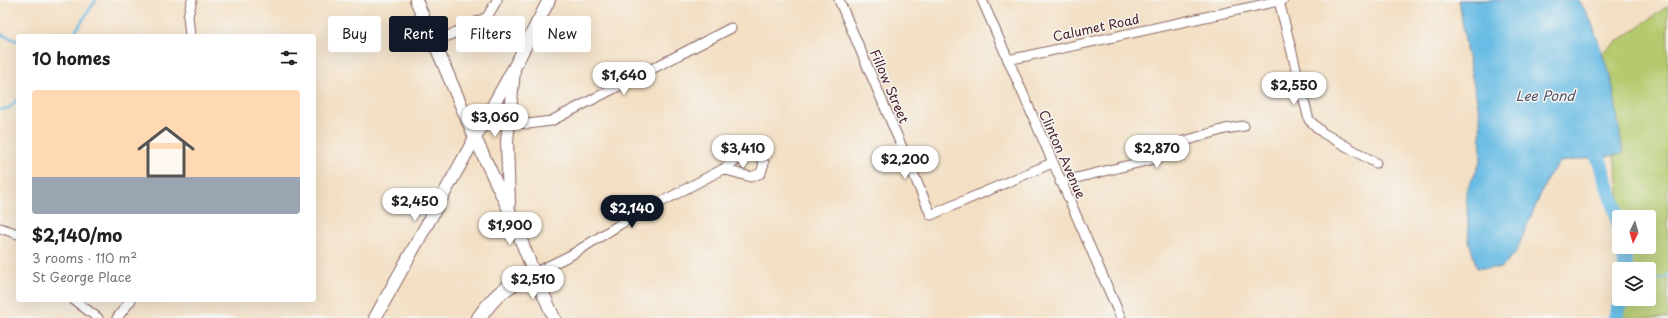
<!DOCTYPE html>
<meta charset="utf-8">
<style>
body{margin:0;font-family:"Playpen Sans",sans-serif;background:#f6f6f6;color:#202124;height:100vh;display:flex;flex-direction:column;font-size:15px;white-space:nowrap}
*{box-sizing:border-box;margin:0}
p{font-size:13px;color:#757577}
.icon{flex:none;width:22px;height:22px;fill:none;stroke:currentColor;stroke-width:2;stroke-linecap:round;stroke-linejoin:round}
.map{position:relative;flex:1;overflow:hidden}
.side{position:absolute;left:16px;top:34px;width:300px;height:268px;display:flex;flex-direction:column;background:#fff;border-radius:4px;box-shadow:0 4px 16px #0002}
.side>*{flex:none}
.guide{position:absolute;left:328px;top:16px;width:380px;height:36px;display:flex;gap:8px}
.needle{width:26px;rotate:185deg}
.tools{position:absolute;left:1612px;top:210px;display:grid;gap:8px}
.tools a{display:grid;place-items:center;width:44px;height:44px;border-radius:4px;background:#fff;box-shadow:0 4px 16px #0002;font-size:20px}
.price{position:absolute;translate:-50% -34px;padding:0 9px;border-radius:14px;background:#fff;color:#222;font-size:13px;line-height:26px;filter:drop-shadow(0 1px 2px #0008)}
.price::after{content:'';position:absolute;left:50%;top:24px;width:12px;height:9px;margin-left:-6px;background:inherit;clip-path:polygon(0 0,100% 0,50% 100%)}
.price.selected{background:#111827;color:#fff}
ul{padding:0;list-style:none}
li{display:grid;align-content:center;gap:8px;height:212px;padding:0 16px}
li span{display:grid;place-items:center;height:124px;border-radius:4px;color:#555}
li>.icon{margin-inline-start:auto}
span .icon{width:72px;height:72px;fill:#fffc;stroke-width:1}
li b{font-size:17px}
h2{display:flex;justify-content:space-between;align-items:center;height:48px;padding:0 16px;font-size:17px}
.tag{padding:0 14px;border-radius:4px;background:#fff;box-shadow:0 4px 16px #0002;font-size:14px;line-height:36px}
.tag.selected{background:#111827;color:#fff}
.map>svg:first-child{display:block}
</style>
<div class="map">
<svg width="1668" height="318" viewBox="0 0 1668 318">
<rect width="100%" height="100%" fill="#f6f6f2"/>
<filter id="ink" filterUnits="userSpaceOnUse"><feTurbulence type="fractalNoise" baseFrequency=".025" numOctaves="2"/><feDisplacementMap in="SourceGraphic" scale="8" xChannelSelector="R" yChannelSelector="G"/><feConvolveMatrix kernelMatrix="1 2 1 2 8 2 1 2 1" color-interpolation-filters="sRGB"/></filter>
<filter id="wash" filterUnits="userSpaceOnUse"><feTurbulence type="fractalNoise" baseFrequency=".012" numOctaves="4" result="noise"/><feDisplacementMap in="SourceGraphic" scale="16" xChannelSelector="R" yChannelSelector="G"/><feGaussianBlur stdDeviation="0.9" result="paint"/><feColorMatrix in="noise" values="0 0 0 0 0 0 0 0 0 0 0 0 0 0 0 0 0 1.4 0 .05"/><feComposite in="paint" operator="in"/></filter>
<g filter="url(#wash)">
<rect width="100%" height="100%" fill="#f3dfc3"/>
<polygon fill="#b5ca6e" stroke="#80744c" points="1668,6 1668,318 1614,318 1619,287 1619,299 1649,299 1649,269 1620,269 1620,247 1649,247 1649,217 1619,217 1619,188 1614,157 1597,103 1597,56"/>
<polygon fill="#68bbe4" stroke="#596d88" points="1459,0 1579,0 1591,21 1605,61 1613,87 1623,154 1560,162 1548,177 1516,252 1501,268 1477,268 1469,241 1466,191 1481,161 1480,115 1466,48"/>
<g fill="none" stroke-linecap="round" stroke-linejoin="round">
<g stroke="#68bbe4" stroke-width="2.5">
<polyline points="0,34 18,41"/>
<polyline points="72,36 96,0"/>
<polyline points="0,110 9,108 18,99"/>
<polyline points="1649,281 1664,278 1668,275"/>
</g>
<g stroke="#68bbe4" stroke-width="15">
<polyline points="1592,138 1617,215 1619,227"/>
<polyline points="1623,247 1626,269"/>
<polyline points="1615,318 1622,299"/>
</g>
</g>
</g>
<g filter="url(#ink)">
<g fill="none" stroke-linecap="round" stroke-linejoin="round">
<defs>
<g id="minor">
<polyline points="839,0 931,215 1052,163"/>
<polyline points="982,0 1121,318"/>
<polyline points="1279,1 1309,120 1323,133 1376,163"/>
<polyline points="190,36 188,16 192,0"/>
<polyline points="433,40 448,36 487,17 497,0"/>
<polyline points="1008,60 1283,0"/>
<polyline points="509,121 528,124 551,121 731,28"/>
<polyline points="1060,182 1158,158 1162,151 1168,146 1225,129 1244,126"/>
<polyline points="0,228 18,234"/>
<polyline points="534,273 571,255 622,223 723,169 745,155 752,152 758,154 764,163 761,173 751,177 723,169"/>
<polyline points="74,300 98,318"/>
<polyline points="117,318 131,300"/>
</g>
<g id="major">
<polyline points="416,0 475,138 509,210 534,273 554,318"/>
<polyline points="509,203 507,141 514,71"/>
<polyline points="375,318 515,66 549,0"/>
</g>
<path id="highway" d="M479 318C495 294 508 285 534 273"/>
</defs>
<use href="#minor" stroke="#856260" stroke-width="11"/>
<use href="#major" stroke="#856260" stroke-width="14"/>
<use href="#highway" stroke="#856260" stroke-width="16"/>
<use href="#minor" stroke="#fff" stroke-width="9"/>
<use href="#major" stroke="#fff" stroke-width="12"/>
<use href="#highway" stroke="#fff" stroke-width="14"/>
</g>
</g>
<g text-anchor="middle" dominant-baseline="central" stroke-width="3" stroke-linejoin="round" paint-order="stroke">
<g font-size="13" fill="#4a1f2b" stroke="#f6f6f2">
<text transform="translate(1096 27) rotate(-12)">Calumet Road</text>
<text transform="translate(890 86) rotate(67)">Fillow Street</text>
<text transform="translate(1063 154) rotate(66)">Clinton Avenue</text>
</g>
<g font-size="14" font-style="italic" fill="#54566c" stroke="#f6f6f2">
<text x="1545" y="95">Lee Pond</text>
</g>
</g>
</svg>
<div class="tools">
<a><svg class="needle" viewBox="-14 -14 28 28"><path d="M0-13l5 13h-10z" fill="#e53935"/><path d="M0 13l5-13h-10z" fill="#757577"/></svg></a>
<a><svg class="icon" aria-label="layers" viewBox="0 0 24 24"><path d="M12 4l9 5-9 5-9-5zM3 14l9 5 9-5"/></svg></a>
</div>
<b class="price" style="left:624px;top:96px">$1,640</b>
<b class="price" style="left:1294px;top:106px">$2,550</b>
<b class="price" style="left:495px;top:138px">$3,060</b>
<b class="price" style="left:743px;top:169px">$3,410</b>
<b class="price" style="left:1157px;top:169px">$2,870</b>
<b class="price" style="left:905px;top:180px">$2,200</b>
<b class="price" style="left:415px;top:222px">$2,450</b>
<b class="price selected" style="left:632px;top:229px">$2,140</b>
<b class="price" style="left:510px;top:246px">$1,900</b>
<b class="price" style="left:533px;top:300px">$2,510</b>
<div class="guide">
<a class="tag">Buy</a>
<a class="tag selected">Rent</a>
<a class="tag">Filters</a>
<a class="tag">New</a>
</div>
<section class="side">
<h2>10 homes<svg class="icon" aria-label="filters" viewBox="0 0 24 24"><path d="M4 7h16M4 17h16"/><circle cx="9" cy="7" r="2"/><circle cx="15" cy="17" r="2"/></svg></h2>
<ul>
<li><span style="background:linear-gradient(#ffd9b3 70%,#9aa5b1 0)"><svg class="icon" aria-label="home" viewBox="0 0 24 24"><path d="M3 11l9-7 9 7M6 9v11h12V9"/></svg></span><div><b>$2,140/mo</b><p>3 rooms · 110 m²</p><p>St George Place</p></div></li>
</ul>
</section>
</div>
